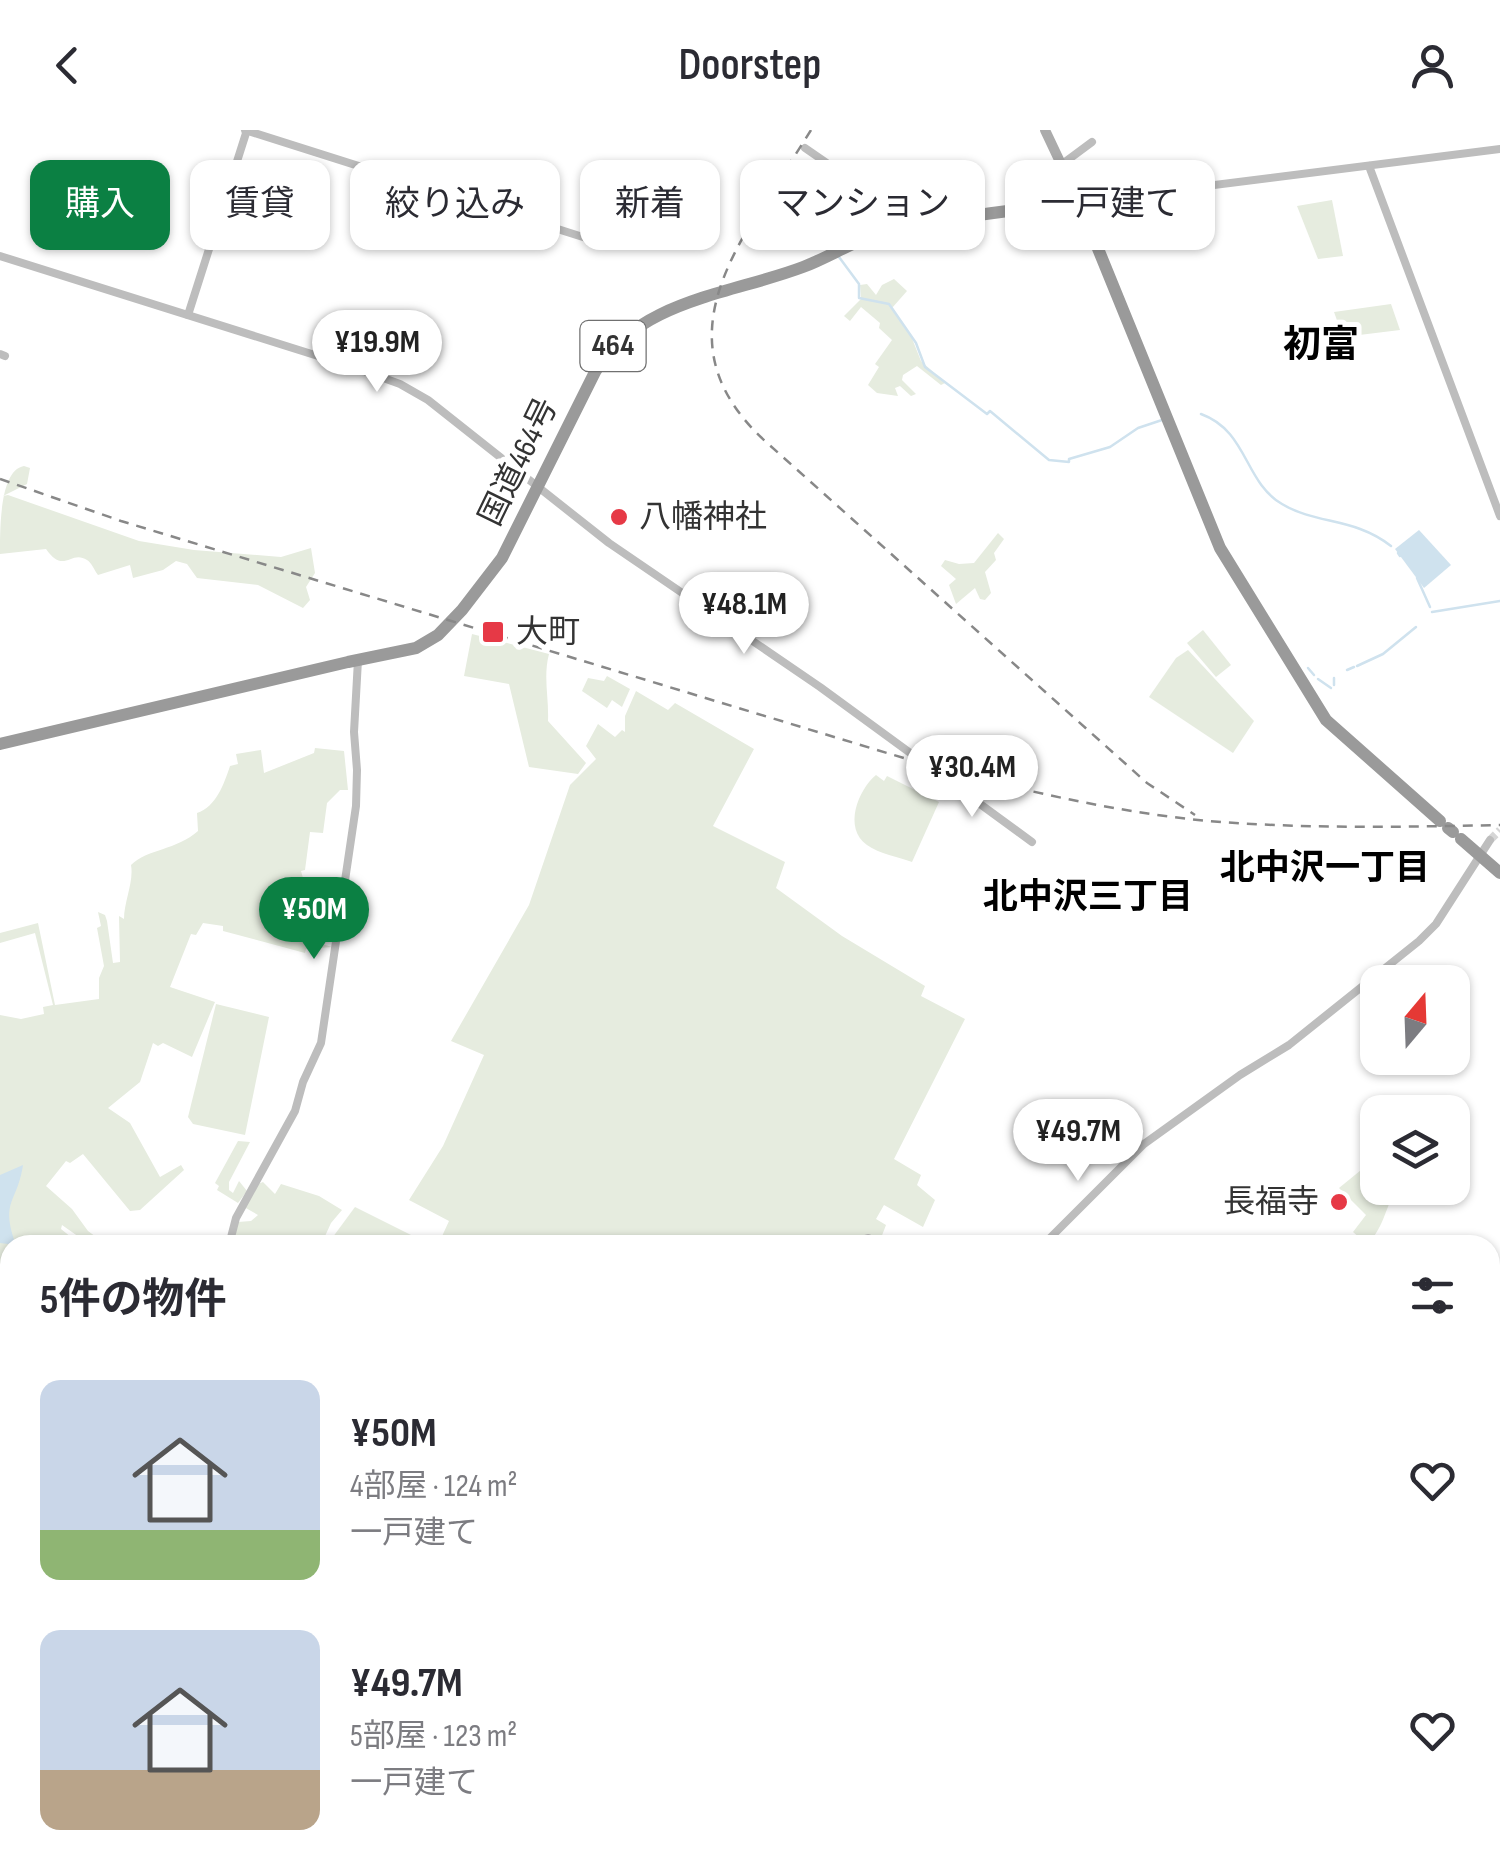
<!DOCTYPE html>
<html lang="ja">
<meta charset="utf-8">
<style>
body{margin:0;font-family:"Sofia Sans Condensed","Noto Sans JP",sans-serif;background:#f7f7f7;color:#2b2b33;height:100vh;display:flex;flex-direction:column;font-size:38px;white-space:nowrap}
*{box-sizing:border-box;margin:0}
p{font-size:32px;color:#7c7c81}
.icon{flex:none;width:55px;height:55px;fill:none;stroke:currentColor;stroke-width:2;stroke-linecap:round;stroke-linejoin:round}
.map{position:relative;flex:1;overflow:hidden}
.sheet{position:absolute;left:0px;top:1105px;width:1500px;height:642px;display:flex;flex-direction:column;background:#fff;border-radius:30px 30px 0 0;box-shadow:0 2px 8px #0004}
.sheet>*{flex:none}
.hud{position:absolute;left:30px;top:30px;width:1440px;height:90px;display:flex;gap:20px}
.needle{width:65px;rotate:19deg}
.tools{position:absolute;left:1360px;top:835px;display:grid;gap:20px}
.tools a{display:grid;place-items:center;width:110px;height:110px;border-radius:20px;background:#fff;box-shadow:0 2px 8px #0004;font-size:50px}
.price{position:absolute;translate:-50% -85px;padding:0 22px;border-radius:35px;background:#fff;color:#222;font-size:32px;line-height:65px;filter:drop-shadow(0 2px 5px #0008)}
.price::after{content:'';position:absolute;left:50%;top:60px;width:30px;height:22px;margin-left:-15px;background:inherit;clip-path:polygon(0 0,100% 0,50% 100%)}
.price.current{background:#0b8043;color:#fff}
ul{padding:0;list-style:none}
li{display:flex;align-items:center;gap:30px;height:250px;padding:0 40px}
li span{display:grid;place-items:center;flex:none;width:280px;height:200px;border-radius:20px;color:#555}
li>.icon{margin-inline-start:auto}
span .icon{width:120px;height:120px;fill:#fffc;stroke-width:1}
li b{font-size:42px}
h2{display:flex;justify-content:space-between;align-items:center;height:120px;padding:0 40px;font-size:42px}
.tag{padding:0 35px;border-radius:20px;background:#fff;box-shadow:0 2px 8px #0004;font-size:35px;line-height:90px}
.tag.current{background:#0b8043;color:#fff}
header{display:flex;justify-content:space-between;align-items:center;height:130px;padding:0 40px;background:#fff;font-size:45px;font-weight:600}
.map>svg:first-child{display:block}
</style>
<header><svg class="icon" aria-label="back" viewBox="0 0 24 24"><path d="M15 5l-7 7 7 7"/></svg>Doorstep<svg class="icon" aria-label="person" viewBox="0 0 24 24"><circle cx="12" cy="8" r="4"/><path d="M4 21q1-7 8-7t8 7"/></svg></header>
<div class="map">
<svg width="1500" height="1746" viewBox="0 0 1500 1746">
<rect width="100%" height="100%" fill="#fff"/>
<g fill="#e6ecdf">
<polygon points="1332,70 1343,126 1318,129 1297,76"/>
<polygon points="680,73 696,90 647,117 632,101"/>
<polygon points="894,149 907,161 892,178 911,206 921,231 945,253 941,255 917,236 903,245 902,250 916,264 911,266 900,256 895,258 898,266 877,263 868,255 879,237 875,234 892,210 879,198 880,193 861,177 850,191 844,186 861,169 860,155 867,154 876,165 882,155"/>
<polygon points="1391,174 1400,200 1343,207 1334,182"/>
<path d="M24 336 30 338 27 354 3 366 8 365 139 411 194 420 281 427 311 418 315 443 306 457 310 470 303 478 258 455 197 448 187 434 176 431 163 440 133 448 130 435 98 445C94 440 92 433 87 430 71 419 64 445 46 419L0 424C0 396 0 340 24 336Z"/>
<polygon points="998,403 1004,409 994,423 996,430 985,442 991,463 985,470 980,469 975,458 956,474 949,455 956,449 941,436 945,430 959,434 974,433"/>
<polygon points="1203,500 1231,535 1216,547 1187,513"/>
<path d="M472 504 549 524C543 547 549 567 548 591L586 633 578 644 529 637 509 554 464 546Z"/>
<polygon points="1188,520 1254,591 1233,623 1149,567 1176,528"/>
<polygon points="607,546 630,559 622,577 612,570 607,578 582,561 588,548 604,551"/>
<polygon points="636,561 668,580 675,573 754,619 713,696 785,732 776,758 842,806 925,856 921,866 965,889 894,1029 921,1045 917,1055 935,1070 923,1097 884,1075 876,1089 886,1095 881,1108 857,1105 835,1115 438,1115 449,1091 409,1070 443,1016 484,925 451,911 529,775 570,655 596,629 586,616 598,594 615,607 622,600 625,602 625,586"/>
<path d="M315 618 344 621 348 660H340L327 673 323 703 310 702 305 740 301 741 308 766 335 770V772L307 770 316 781 310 784 319 813 332 817 306 819 305 823 223 801V796L203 793 196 805 191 804 170 857 215 872 192 927 163 913 158 916 153 913 140 952 108 978 130 993 160 1047 181 1035 184 1040 140 1080 130 1081 83 1024 70 1033 66 1031 46 1056 72 1079 88 1101 107 1115 79 1107 62 1095 61 1099 76 1111 95 1115H10V1139L0 1138V885L21 889 44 884 43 877 53 875 35 803 0 813V803L38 793 55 875 99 869V848L104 836 97 798 101 796 98 782 105 785 107 791 113 833 120 832 119 786 124 789C124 771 134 752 131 735 147 719 177 720 198 701L197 683C216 677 224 654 230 636L238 634 236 624 261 620 264 643 314 623Z"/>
<path d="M876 645 884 651 887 646 939 672 912 732C899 727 879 724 867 715 843 698 858 660 876 645Z"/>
<polygon points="216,874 269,887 245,1005 193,994 188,987"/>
<polygon points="238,1011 250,1012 229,1052 229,1060 233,1063 239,1051 247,1061 238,1073 217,1060 219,1056 215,1053"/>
<path d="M1366 1036 1377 1044 1378 1058 1395 1060C1386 1078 1382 1101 1367 1114L1353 1102 1366 1085 1339 1058Z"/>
<polygon points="263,1052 275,1064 281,1054 319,1066 342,1080 331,1093 321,1115 232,1115 238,1092 251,1091 258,1085 244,1077 258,1054"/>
<polygon points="355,1077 431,1115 327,1115"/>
<polygon points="7,1355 10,1357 10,1450 0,1459 0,1364"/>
<polygon points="10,1462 10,1612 0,1612 0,1471"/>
</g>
<g fill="#cfe2ee">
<polygon points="1419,400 1451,435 1424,458 1395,419"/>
<path d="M23 1035C17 1074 0 1070 16 1115L0 1113V1045Z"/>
</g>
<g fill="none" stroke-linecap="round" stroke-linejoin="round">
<g stroke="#cfe2ee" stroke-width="2.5">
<polyline points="839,127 859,154 859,168 889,174 916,213 925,237 987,284 990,281 1049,330 1069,332 1069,329 1110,317 1138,298 1162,290"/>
<path d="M1201 284C1248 301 1244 352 1282 374 1317 395 1354 387 1391 416"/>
<polyline points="1398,423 1400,426"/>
<polyline points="1417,448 1430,477"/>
<polyline points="1432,482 1500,471"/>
<polyline points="1357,536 1383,524 1416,497"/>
<polyline points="1308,538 1314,545"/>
<polyline points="1347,540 1354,537"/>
<polyline points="1318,549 1331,558"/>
<polyline points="1334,555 1334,548"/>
<polyline points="1490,1294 1500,1279"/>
<polyline points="456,1746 463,1738"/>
</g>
<polyline stroke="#d6d6d6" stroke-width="8" stroke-dasharray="8 4" stroke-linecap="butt" points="1490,710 1500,700"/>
<g stroke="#bdbdbd" stroke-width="8">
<polyline points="245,0 586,108"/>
<polyline points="805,18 918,96"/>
<polyline points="1061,35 1092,12"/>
<polyline points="1369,36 1500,386"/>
<polyline points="1079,72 1500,19"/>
<polyline points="0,126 353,237 400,254 428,270 609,413 820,557 1032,712"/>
<polyline points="188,185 247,0"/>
<polyline points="0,224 5,226"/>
<polyline points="229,1115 236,1088 295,981 303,952 321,913 356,676 357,640 354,602 358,530"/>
<polyline points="844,1115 868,1108 886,1115"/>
<polyline points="1043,1115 1144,1014 1240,945 1289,915 1419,811 1436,794 1490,710"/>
<polyline points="0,1312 10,1317"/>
<polyline points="0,1343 10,1320"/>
<polyline points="1490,1549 1500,1561"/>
<polyline points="1490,1726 1500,1732"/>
<polyline points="493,1738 528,1742 535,1746"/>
<polyline points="0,1739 22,1746"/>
<polyline points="433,1746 439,1738"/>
</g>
<polyline stroke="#ababab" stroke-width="10" points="1045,0 1079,72"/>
<g stroke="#9a9a9a" stroke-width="12">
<path d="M0 614 348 532 416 518 438 505 462 480 502 428 595 242C637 170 732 164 803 137 832 126 858 108 888 101 950 87 1016 80 1079 72L1220 418 1326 590 1440 691"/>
<polyline points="1448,698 1453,702"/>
<polyline points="1461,709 1500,743"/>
</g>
<g stroke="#888" stroke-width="2.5" stroke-dasharray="10 8" stroke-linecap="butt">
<path d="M811 0C748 103 650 205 765 311L1147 653 1195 685"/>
<path d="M0 349 121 391 930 636C1021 660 1114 682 1208 691 1306 699 1403 697 1500 695"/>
<polyline points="1490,1708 1500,1691"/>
<polyline points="1468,1746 1473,1738"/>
</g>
</g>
<g fill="#e63946" stroke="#fff" stroke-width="4">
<circle cx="619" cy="387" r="10"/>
<rect x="481" y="490" width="24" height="24" rx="5"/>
<circle cx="1339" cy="1072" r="10"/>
</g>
<g text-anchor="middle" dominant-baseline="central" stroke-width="10" stroke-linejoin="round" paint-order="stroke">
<rect fill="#fff" stroke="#707070" stroke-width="2.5" x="580.5" y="191" width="65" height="50" rx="8"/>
<g font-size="30" font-weight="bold" fill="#333">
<text x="613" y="216">464</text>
</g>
<g font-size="32" fill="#333" stroke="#fff">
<text transform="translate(519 332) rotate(-64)">国道464号</text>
</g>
<g font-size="32" fill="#333" stroke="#fff" text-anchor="start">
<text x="639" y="387">八幡神社</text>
<text x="516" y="502">大町</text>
<text x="1319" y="1072" text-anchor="end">長福寺</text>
</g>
<g font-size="35" font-weight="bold" fill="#000" stroke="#fff">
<text x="1325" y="738">北中沢一丁目</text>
<text x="1088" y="767">北中沢三丁目</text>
</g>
<g font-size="38" font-weight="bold" fill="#000" stroke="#fff">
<text x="1321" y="215">初富</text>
</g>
</g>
</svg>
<div class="tools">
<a><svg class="needle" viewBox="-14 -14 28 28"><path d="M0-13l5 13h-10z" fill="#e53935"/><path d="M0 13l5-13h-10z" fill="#7c7c81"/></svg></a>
<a><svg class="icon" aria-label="layers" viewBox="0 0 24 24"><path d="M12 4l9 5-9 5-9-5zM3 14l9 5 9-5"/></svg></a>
</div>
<b class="price" style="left:377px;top:265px">¥19.9M</b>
<b class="price" style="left:744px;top:527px">¥48.1M</b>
<b class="price" style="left:972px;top:690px">¥30.4M</b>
<b class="price current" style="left:314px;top:832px">¥50M</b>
<b class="price" style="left:1078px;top:1054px">¥49.7M</b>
<div class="hud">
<a class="tag current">購入</a>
<a class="tag">賃貸</a>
<a class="tag">絞り込み</a>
<a class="tag">新着</a>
<a class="tag">マンション</a>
<a class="tag">一戸建て</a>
</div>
<section class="sheet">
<h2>5件の物件<svg class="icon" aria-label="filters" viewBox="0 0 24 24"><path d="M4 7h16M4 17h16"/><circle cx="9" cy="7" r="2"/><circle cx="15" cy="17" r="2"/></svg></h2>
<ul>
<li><span style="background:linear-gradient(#c9d6e8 75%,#8fb573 0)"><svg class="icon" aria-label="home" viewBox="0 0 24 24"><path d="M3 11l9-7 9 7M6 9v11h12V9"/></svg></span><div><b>¥50M</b><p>4部屋 · 124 m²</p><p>一戸建て</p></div><svg class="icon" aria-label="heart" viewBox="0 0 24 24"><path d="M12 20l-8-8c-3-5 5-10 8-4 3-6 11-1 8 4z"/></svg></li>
<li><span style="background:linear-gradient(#c9d6e8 70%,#b9a48a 0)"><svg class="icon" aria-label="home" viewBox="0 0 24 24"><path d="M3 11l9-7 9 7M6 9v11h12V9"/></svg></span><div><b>¥49.7M</b><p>5部屋 · 123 m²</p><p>一戸建て</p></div><svg class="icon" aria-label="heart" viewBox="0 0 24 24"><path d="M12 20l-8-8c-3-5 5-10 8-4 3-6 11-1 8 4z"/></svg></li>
</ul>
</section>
</div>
